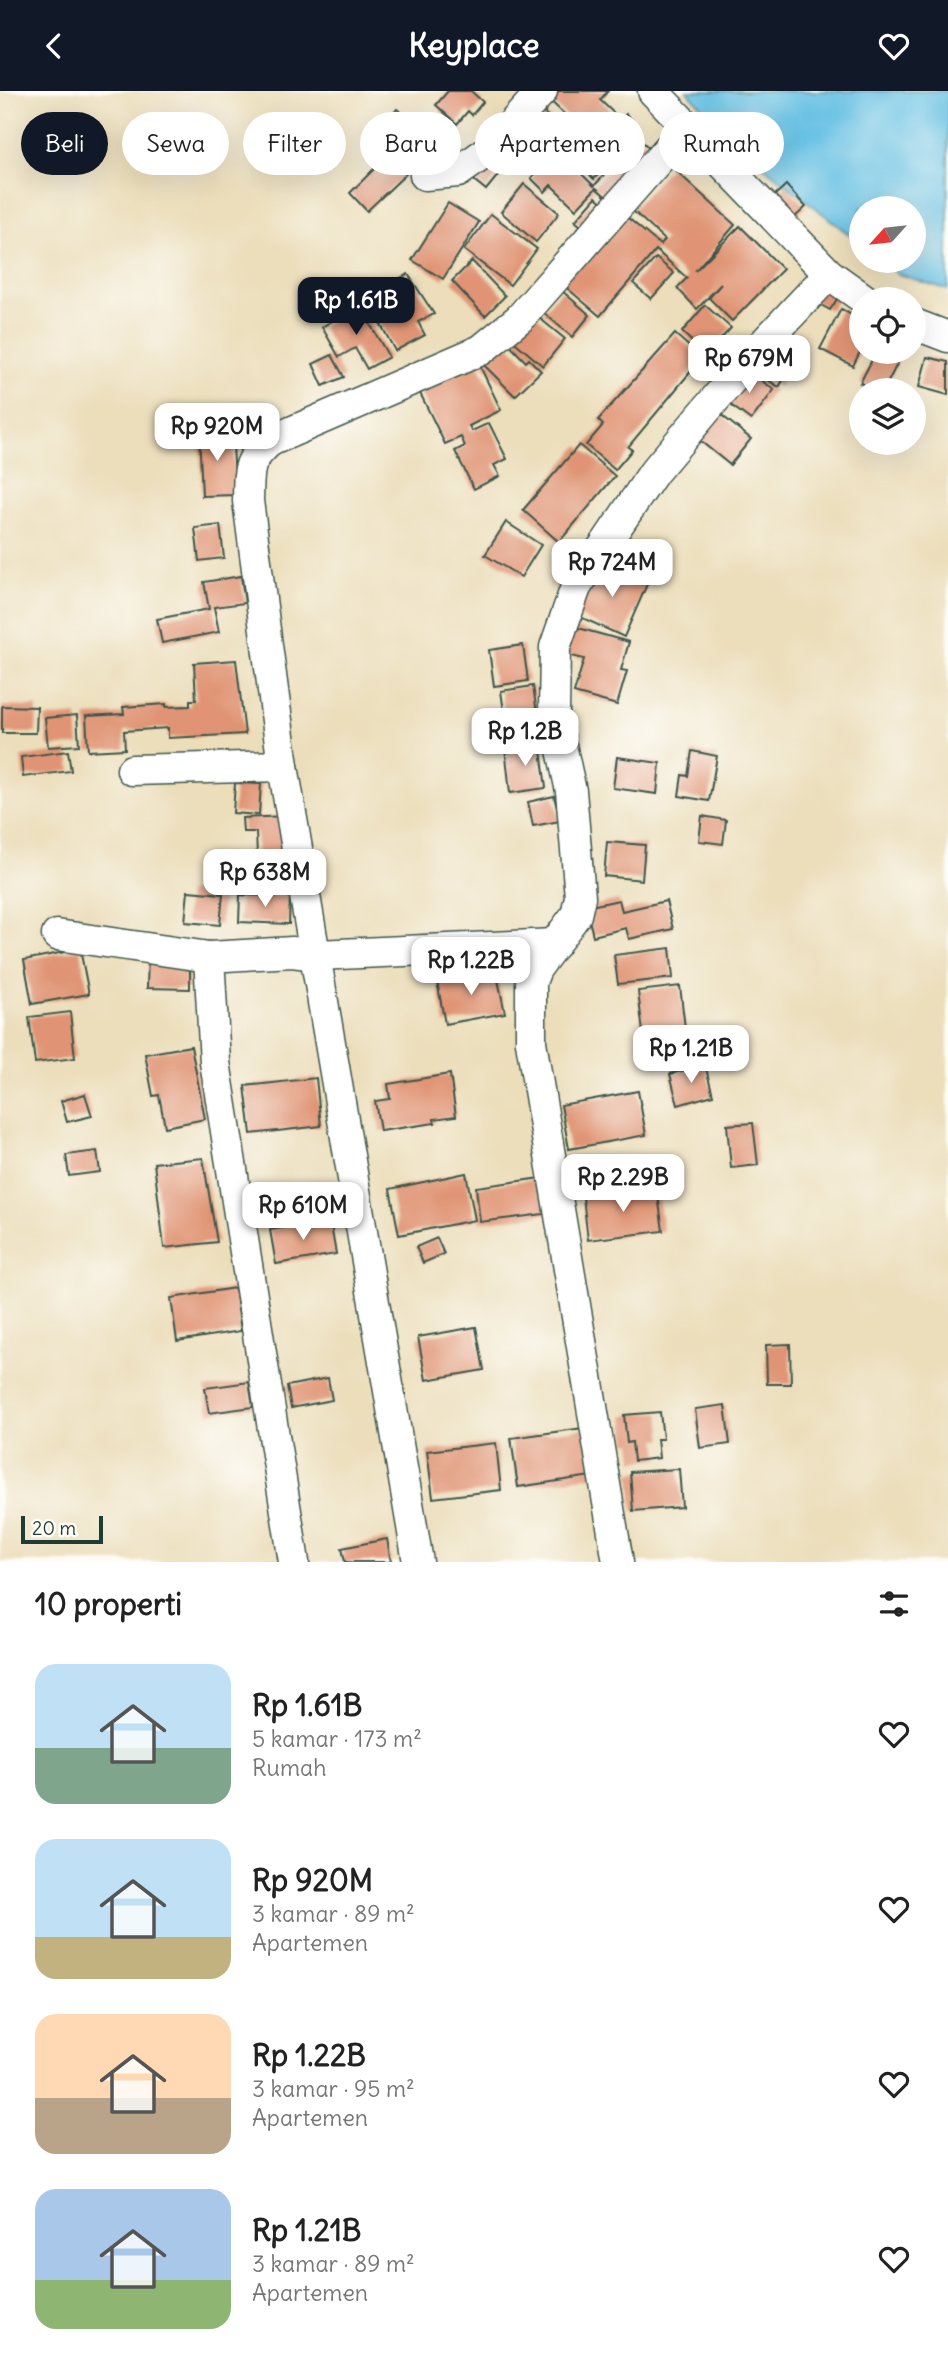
<!DOCTYPE html>
<html lang="id">
<meta charset="utf-8">
<style>
body{margin:0;font-family:Delius,sans-serif;background:#f6f6f6;color:#222;height:100vh;display:flex;flex-direction:column;font-size:26px;white-space:nowrap}
*{box-sizing:border-box;margin:0}
p{font-size:23px;color:#767676}
.icon{flex:none;width:38px;height:38px;fill:none;stroke:currentColor;stroke-width:2;stroke-linecap:round;stroke-linejoin:round}
.map{position:relative;height:1471px;overflow:hidden}
.panel{display:flex;flex-direction:column;background:#fff;flex:1}
.panel>*{flex:none}
.hud{position:absolute;left:21px;top:21px;width:906px;height:63px;display:flex;gap:14px}
.needle{width:46px;rotate:243deg}
.controls{position:absolute;left:849px;top:105px;display:grid;gap:14px}
.controls a{display:grid;place-items:center;width:77px;height:77px;border-radius:50%;background:#fff;box-shadow:0 7px 28px #0002;font-size:35px}
.scale{position:absolute;left:21px;bottom:18px;width:82px;box-sizing:border-box;padding-left:7px;border:4px solid #1f3d34;border-top:0;font-size:19px;line-height:24px;white-space:nowrap;color:#1f3d34;-webkit-text-stroke:5px #fdfcf7;paint-order:stroke}
.price{position:absolute;translate:-50% -60px;padding:0 16px;border-radius:14px;background:#fff;color:#222;font-size:23px;line-height:46px;filter:drop-shadow(0 2px 4px #0008)}
.price::after{content:'';position:absolute;left:50%;top:42px;width:21px;height:16px;margin-left:-10px;background:inherit;clip-path:polygon(0 0,100% 0,50% 100%)}
.price.active{background:#111827;color:#fff}
ul{padding:0;list-style:none}
li{display:flex;align-items:center;gap:21px;height:175px;padding:0 35px}
li span{display:grid;place-items:center;flex:none;width:196px;height:140px;border-radius:21px;color:#555}
li>.icon{margin-inline-start:auto}
span .icon{width:84px;height:84px;fill:#fffc;stroke-width:1}
li b{font-size:30px}
h2{display:flex;justify-content:space-between;align-items:center;height:84px;padding:0 35px;font-size:30px}
.tag{padding:0 24px;border-radius:32px;background:#fff;box-shadow:0 7px 28px #0002;font-size:24px;line-height:63px}
.tag.active{background:#111827;color:#fff}
header{display:flex;justify-content:space-between;align-items:center;height:91px;padding:0 35px;background:#111827;color:#fff;font-size:32px;font-weight:800}
.map>svg:first-child{display:block}
</style>
<header><svg class="icon" aria-label="back" viewBox="0 0 24 24"><path d="M15 5l-7 7 7 7"/></svg>Keyplace<svg class="icon" aria-label="heart" viewBox="0 0 24 24"><path d="M12 20l-8-8c-3-5 5-10 8-4 3-6 11-1 8 4z"/></svg></header>
<div class="map">
<svg width="948" height="1471" viewBox="0 0 948 1471">
<rect width="100%" height="100%" fill="#fdfcf7"/>
<filter id="ink" filterUnits="userSpaceOnUse"><feTurbulence type="fractalNoise" baseFrequency=".0143" numOctaves="2"/><feDisplacementMap in="SourceGraphic" scale="14" xChannelSelector="R" yChannelSelector="G"/><feConvolveMatrix kernelMatrix="1 2 1 2 8 2 1 2 1" color-interpolation-filters="sRGB"/></filter>
<filter id="wash" filterUnits="userSpaceOnUse"><feTurbulence type="fractalNoise" baseFrequency=".00686" numOctaves="4" result="noise"/><feDisplacementMap in="SourceGraphic" scale="28" xChannelSelector="R" yChannelSelector="G"/><feGaussianBlur stdDeviation="1.57" result="paint"/><feColorMatrix in="noise" values="0 0 0 0 0 0 0 0 0 0 0 0 0 0 0 0 0 1.4 0 .05"/><feComposite in="paint" operator="in"/></filter>
<g filter="url(#wash)">
<rect width="100%" height="100%" fill="#ecdebb"/>
<polygon fill="#67c1e4" stroke="#437f8c" stroke-width="2" points="687,0 948,0 948,199 898,183 882,170 914,170 914,117 861,117 861,153 743,59"/>
<g id="blocks">
<g fill="#e09474">
<polygon points="448,0 471,0 483,11 472,24 468,20 457,33 436,14"/>
<polygon points="548,0 608,0 600,9 621,29 626,23 641,38 594,88 560,56 576,39 573,38 576,34 544,4"/>
<polygon points="535,13 564,41 530,75 502,47"/>
<polygon points="397,18 409,28 391,51 379,41"/>
<polygon points="638,47 655,62 611,110 596,97 576,118 551,94 545,101 531,87 557,59 594,95"/>
<polygon points="496,55 512,67 486,99 470,86"/>
<polygon points="388,64 406,83 367,120 350,102"/>
<polygon points="671,75 735,134 695,180 740,135 783,178 732,230 709,207 721,193 697,218 677,197 687,187 656,159 600,225 561,192 621,121 660,154 665,149 632,119"/>
<polygon points="524,93 559,122 536,151 501,121"/>
<polygon points="786,94 806,116 794,127 774,105"/>
<polygon points="596,106 610,119 589,142 575,130"/>
<polygon points="448,112 479,131 443,188 412,169"/>
<polygon points="491,123 537,158 510,194 464,159"/>
<polygon points="656,167 674,182 651,208 633,192"/>
<polygon points="472,170 505,205 485,225 452,190"/>
<polygon points="408,183 434,223 418,231 425,244 395,260 378,228 372,232 360,208"/>
<polygon points="821,194 839,205 830,219 812,209"/>
<polygon points="561,199 590,224 572,246 543,221"/>
<polygon points="359,214 389,266 367,278 355,257 339,266 322,236"/>
<polygon points="705,214 731,237 706,264 682,241"/>
<polygon points="841,218 861,229 861,259 853,275 820,258"/>
<polygon points="532,221 565,248 543,275 510,247"/>
<polygon points="782,238 805,253 779,296 755,281"/>
<polygon points="675,243 702,267 628,356 632,359 615,379 586,354 603,334 598,329"/>
<polygon points="500,244 526,271 529,268 541,280 515,305 477,267"/>
<polygon points="876,261 903,261 884,299 874,299 860,292"/>
<polygon points="332,264 344,286 323,295 313,273"/>
<polygon points="927,266 948,271 948,304 919,296"/>
<polygon points="478,271 501,319 469,335 472,340 489,332 507,368 494,374 500,385 474,398 455,360 465,355 461,346 445,353 419,300"/>
<polygon points="747,278 774,299 751,329 724,309"/>
<polygon points="714,318 751,348 730,374 693,344"/>
<polygon points="232,338 236,404 202,405 199,339"/>
<polygon points="579,354 615,385 559,451 523,419"/>
<polygon points="506,431 541,454 521,486 485,464"/>
<polygon points="220,434 224,467 199,470 195,437"/>
<polygon points="600,469 648,491 624,546 576,524"/>
<polygon points="241,485 245,512 214,516 219,541 162,552 157,528 209,518 204,491"/>
<polygon points="571,535 629,551 621,579 627,580 617,614 574,602 584,568 563,563"/>
<polygon points="523,554 528,590 494,595 489,559"/>
<polygon points="236,569 245,643 168,647 168,637 124,640 125,658 88,660 86,625 124,623 123,616 166,613 166,616 190,615 190,609 196,609 194,572"/>
<polygon points="533,595 540,643 508,648 501,600"/>
<polygon points="2,615 37,616 36,642 2,642"/>
<polygon points="77,624 79,654 48,656 45,627"/>
<polygon points="540,652 546,697 510,702 505,656"/>
<polygon points="68,660 71,680 23,686 21,666"/>
<polygon points="692,660 717,665 709,710 679,705 682,684 688,685"/>
<polygon points="617,666 660,672 657,703 613,697"/>
<polygon points="235,692 261,693 259,724 233,722"/>
<polygon points="554,705 560,730 533,735 528,711"/>
<polygon points="288,725 291,761 257,764 256,741 243,741 242,727"/>
<polygon points="702,725 726,729 723,753 699,750"/>
<polygon points="607,751 645,754 642,789 604,785"/>
<polygon points="296,766 299,793 274,796 270,769"/>
<polygon points="188,800 223,803 220,834 185,831"/>
<polygon points="240,804 290,805 289,833 239,831"/>
<polygon points="619,809 622,820 666,810 673,838 629,848 626,837 593,845 586,816"/>
<polygon points="670,857 673,887 618,893 614,864"/>
<polygon points="80,858 89,903 32,913 24,869"/>
<polygon points="148,866 190,867 190,898 147,897"/>
<polygon points="496,879 505,922 445,933 437,890"/>
<polygon points="680,895 685,937 643,942 638,900"/>
<polygon points="70,921 75,967 35,972 29,926"/>
<polygon points="191,955 205,1028 165,1036 159,1004 153,1005 145,963"/>
<polygon points="705,974 713,1004 678,1014 670,983"/>
<polygon points="450,983 456,1025 434,1028 435,1032 380,1040 375,1010 390,1008 388,993"/>
<polygon points="316,987 321,1035 251,1043 245,995"/>
<polygon points="638,1000 646,1044 569,1058 561,1014"/>
<polygon points="85,1003 92,1025 67,1031 61,1010"/>
<polygon points="753,1032 758,1074 731,1077 727,1034"/>
<polygon points="97,1060 100,1081 69,1085 66,1064"/>
<polygon points="203,1067 217,1151 164,1157 154,1072"/>
<polygon points="466,1082 475,1129 399,1144 390,1098"/>
<polygon points="548,1086 552,1122 480,1131 476,1096"/>
<polygon points="657,1097 663,1140 588,1149 583,1106"/>
<polygon points="330,1129 336,1163 276,1173 270,1139"/>
<polygon points="437,1147 444,1163 423,1172 416,1156"/>
<polygon points="235,1197 241,1240 177,1250 171,1207"/>
<polygon points="476,1236 484,1279 426,1289 418,1246"/>
<polygon points="790,1253 791,1293 767,1293 766,1254"/>
<polygon points="328,1287 332,1309 291,1317 287,1295"/>
<polygon points="249,1291 253,1316 209,1322 205,1297"/>
<polygon points="725,1314 730,1353 700,1357 695,1318"/>
<polygon points="660,1321 663,1348 657,1348 659,1367 634,1370 632,1351 627,1352 624,1324"/>
<polygon points="591,1336 598,1384 518,1396 511,1347"/>
<polygon points="496,1352 501,1399 433,1407 427,1360"/>
<polygon points="679,1378 682,1416 633,1420 630,1381"/>
<polygon points="387,1448 391,1471 345,1471 342,1457"/>
</g>
</g>
</g>
<g filter="url(#ink)">
<use href="#blocks" fill-opacity="0" stroke="#3e5548" stroke-width="2"/>
<g fill="none" stroke-linecap="round" stroke-linejoin="round">
<defs>
<g id="minor">
<polyline points="653,0 829,183 864,208"/>
<polyline points="425,84 458,81 489,59 542,0"/>
<polyline points="914,233 948,246"/>
<polyline points="132,679 283,675"/>
<polyline points="57,844 209,866"/>
<polyline points="294,1471 215,971 209,866 292,861 317,864 555,853"/>
<path d="M418 1471 283 675 248 410C249 379 246 371 270 350L481 259 520 227 688 35"/>
<polyline points="618,1471 531,951 531,891 536,878 576,824 580,806 571,700 554,622 555,556 576,496 654,381 749,268 829,183"/>
</g>
</defs>
<use href="#minor" stroke="#3e5548" stroke-width="33"/>
<use href="#minor" stroke="#fff" stroke-width="30"/>
</g>
</g>
</svg>
<div class="controls">
<a><svg class="needle" viewBox="-14 -14 28 28"><path d="M0-13l5 13h-10z" fill="#e53935"/><path d="M0 13l5-13h-10z" fill="#767676"/></svg></a>
<a><svg class="icon" aria-label="locate" viewBox="0 0 24 24"><circle cx="12" cy="12" r="6"/><path d="M12 2v4M12 18v4M2 12h4M18 12h4"/></svg></a>
<a><svg class="icon" aria-label="layers" viewBox="0 0 24 24"><path d="M12 4l9 5-9 5-9-5zM3 14l9 5 9-5"/></svg></a>
</div>
<div class="scale">20 m</div>
<b class="price active" style="left:356px;top:246px">Rp 1.61B</b>
<b class="price" style="left:749px;top:304px">Rp 679M</b>
<b class="price" style="left:217px;top:372px">Rp 920M</b>
<b class="price" style="left:612px;top:508px">Rp 724M</b>
<b class="price" style="left:525px;top:677px">Rp 1.2B</b>
<b class="price" style="left:265px;top:818px">Rp 638M</b>
<b class="price" style="left:471px;top:906px">Rp 1.22B</b>
<b class="price" style="left:691px;top:994px">Rp 1.21B</b>
<b class="price" style="left:623px;top:1123px">Rp 2.29B</b>
<b class="price" style="left:303px;top:1151px">Rp 610M</b>
<div class="hud">
<a class="tag active">Beli</a>
<a class="tag">Sewa</a>
<a class="tag">Filter</a>
<a class="tag">Baru</a>
<a class="tag">Apartemen</a>
<a class="tag">Rumah</a>
</div>
</div>
<section class="panel">
<h2>10 properti<svg class="icon" aria-label="filters" viewBox="0 0 24 24"><path d="M4 7h16M4 17h16"/><circle cx="9" cy="7" r="2"/><circle cx="15" cy="17" r="2"/></svg></h2>
<ul>
<li><span style="background:linear-gradient(#bfe0f5 60%,#7fa58c 0)"><svg class="icon" aria-label="home" viewBox="0 0 24 24"><path d="M3 11l9-7 9 7M6 9v11h12V9"/></svg></span><div><b>Rp 1.61B</b><p>5 kamar · 173 m²</p><p>Rumah</p></div><svg class="icon" aria-label="heart" viewBox="0 0 24 24"><path d="M12 20l-8-8c-3-5 5-10 8-4 3-6 11-1 8 4z"/></svg></li>
<li><span style="background:linear-gradient(#bfe0f5 70%,#c2b280 0)"><svg class="icon" aria-label="home" viewBox="0 0 24 24"><path d="M3 11l9-7 9 7M6 9v11h12V9"/></svg></span><div><b>Rp 920M</b><p>3 kamar · 89 m²</p><p>Apartemen</p></div><svg class="icon" aria-label="heart" viewBox="0 0 24 24"><path d="M12 20l-8-8c-3-5 5-10 8-4 3-6 11-1 8 4z"/></svg></li>
<li><span style="background:linear-gradient(#ffd9b3 60%,#b9a48a 0)"><svg class="icon" aria-label="home" viewBox="0 0 24 24"><path d="M3 11l9-7 9 7M6 9v11h12V9"/></svg></span><div><b>Rp 1.22B</b><p>3 kamar · 95 m²</p><p>Apartemen</p></div><svg class="icon" aria-label="heart" viewBox="0 0 24 24"><path d="M12 20l-8-8c-3-5 5-10 8-4 3-6 11-1 8 4z"/></svg></li>
<li><span style="background:linear-gradient(#a9c7e8 65%,#8fb573 0)"><svg class="icon" aria-label="home" viewBox="0 0 24 24"><path d="M3 11l9-7 9 7M6 9v11h12V9"/></svg></span><div><b>Rp 1.21B</b><p>3 kamar · 89 m²</p><p>Apartemen</p></div><svg class="icon" aria-label="heart" viewBox="0 0 24 24"><path d="M12 20l-8-8c-3-5 5-10 8-4 3-6 11-1 8 4z"/></svg></li>
</ul>
</section>
